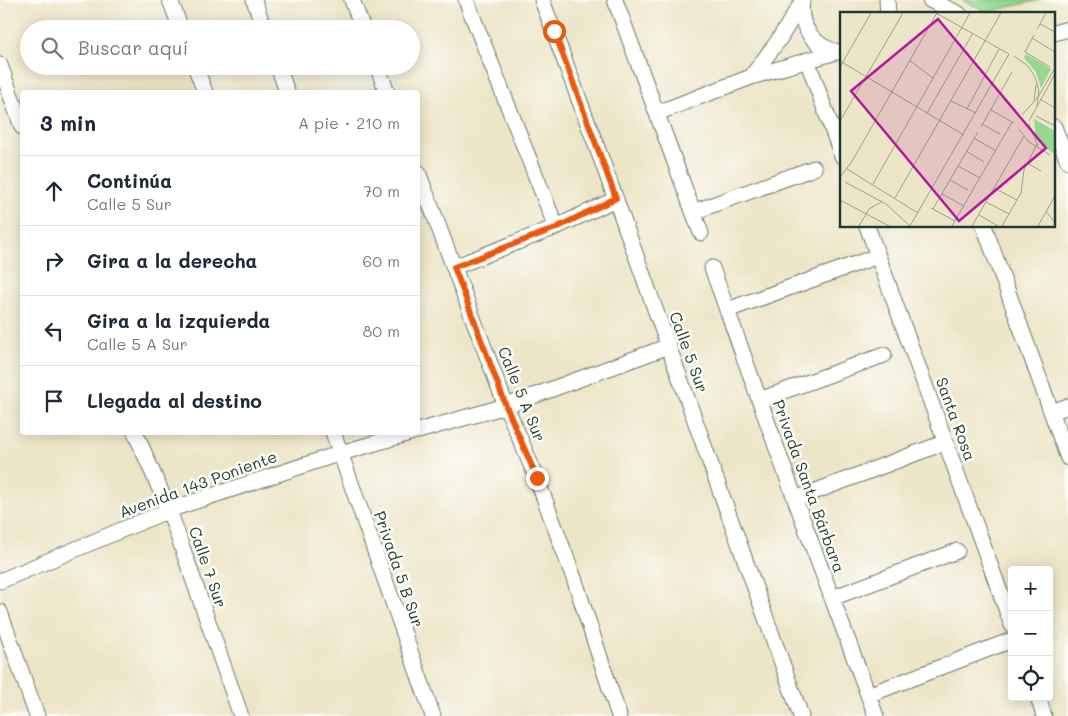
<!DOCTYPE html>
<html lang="es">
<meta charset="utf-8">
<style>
:root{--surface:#fff;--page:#f6f6f7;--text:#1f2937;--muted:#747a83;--line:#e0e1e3}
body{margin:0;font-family:Mali,sans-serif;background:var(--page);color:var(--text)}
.controls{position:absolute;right:15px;bottom:15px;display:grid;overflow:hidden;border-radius:5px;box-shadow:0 2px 12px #0003}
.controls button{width:45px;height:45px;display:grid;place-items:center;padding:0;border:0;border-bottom:1px solid var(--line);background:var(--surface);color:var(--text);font:25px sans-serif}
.stop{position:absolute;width:15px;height:15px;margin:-11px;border:4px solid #ea580c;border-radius:50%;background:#fff}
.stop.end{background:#ea580c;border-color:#fff;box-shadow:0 1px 5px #0008}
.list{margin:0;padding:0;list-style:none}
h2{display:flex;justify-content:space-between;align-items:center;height:65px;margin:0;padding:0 20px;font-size:21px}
h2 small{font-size:16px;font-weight:400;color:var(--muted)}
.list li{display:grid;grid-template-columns:32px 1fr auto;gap:15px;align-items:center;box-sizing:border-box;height:70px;padding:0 20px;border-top:1px solid var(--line)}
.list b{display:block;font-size:19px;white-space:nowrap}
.list p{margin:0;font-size:16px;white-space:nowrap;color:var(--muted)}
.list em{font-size:16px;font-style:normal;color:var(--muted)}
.icon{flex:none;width:28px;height:28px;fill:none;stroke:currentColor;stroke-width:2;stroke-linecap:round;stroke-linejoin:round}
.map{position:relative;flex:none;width:1068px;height:716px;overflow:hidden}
.search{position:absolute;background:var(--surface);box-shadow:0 2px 12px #0003;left:20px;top:20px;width:400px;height:55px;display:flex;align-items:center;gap:12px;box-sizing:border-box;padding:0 18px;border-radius:28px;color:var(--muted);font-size:19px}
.panel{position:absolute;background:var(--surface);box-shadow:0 2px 12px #0003;left:20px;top:90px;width:400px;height:345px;border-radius:5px}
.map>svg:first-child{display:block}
.green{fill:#95d991;stroke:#5a8b62}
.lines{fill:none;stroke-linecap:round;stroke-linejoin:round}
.minor-casing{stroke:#677867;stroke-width:17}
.minor{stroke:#fff;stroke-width:15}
.route{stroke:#ea580c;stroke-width:6}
.labels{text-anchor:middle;stroke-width:5;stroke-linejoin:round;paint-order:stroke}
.street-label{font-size:16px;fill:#1f3d34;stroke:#fdfcf7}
.inset-road{fill:none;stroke:#9ba28c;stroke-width:1}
.view{fill:#b5179e;fill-opacity:0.15;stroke:#b5179e;stroke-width:2.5}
.inset-edge{fill:none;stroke:#1f3d34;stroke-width:2.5}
</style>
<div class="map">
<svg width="1068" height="716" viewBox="0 0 1068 716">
<rect width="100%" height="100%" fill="#fdfcf7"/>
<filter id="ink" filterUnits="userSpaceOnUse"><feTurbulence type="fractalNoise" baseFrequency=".02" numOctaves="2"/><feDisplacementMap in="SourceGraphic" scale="10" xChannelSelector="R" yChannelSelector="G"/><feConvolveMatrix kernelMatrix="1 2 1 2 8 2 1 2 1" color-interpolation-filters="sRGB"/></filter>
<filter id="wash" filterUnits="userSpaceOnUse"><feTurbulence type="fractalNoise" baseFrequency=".0096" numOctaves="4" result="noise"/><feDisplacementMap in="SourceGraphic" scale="20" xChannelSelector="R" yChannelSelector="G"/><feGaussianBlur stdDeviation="1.12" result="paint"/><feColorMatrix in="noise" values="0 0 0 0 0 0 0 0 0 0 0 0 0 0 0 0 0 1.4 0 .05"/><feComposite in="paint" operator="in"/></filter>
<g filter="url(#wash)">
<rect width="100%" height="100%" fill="#ede5c7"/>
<path class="green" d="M962 0H1040L986 12Z"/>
</g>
<g filter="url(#ink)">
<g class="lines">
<defs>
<path id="minor" d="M170 0 181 29
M254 0 264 29
M352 0 363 29
M466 0 556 227
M542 0 602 161 801 716
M615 0 701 233
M887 0 888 14
M930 0 959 14
M802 1C798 26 814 47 838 52
M1054 33 1068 29
M807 60 842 156
M0 65 22 127
M195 66 205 92
M278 66 287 92
M377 66 387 92
M751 77 778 41 801 4
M657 113 751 77 836 52
M1054 127 1068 161
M418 172 506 406 537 479 575 581 619 716
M693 212 814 168
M867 226 1012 625
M984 226 1068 458
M454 267 556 227 616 199
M712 268 795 499 876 716
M727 310 878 256
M759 400 884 355
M1052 412 1068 406
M418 431 506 406 669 346
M135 432 169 510 241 716
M333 432 433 716
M795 499 946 442
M0 581 169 510 341 453 413 432
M832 598 957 551
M0 612 37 716
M868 695 1012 640
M1038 697 1044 716"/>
</defs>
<use href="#minor" class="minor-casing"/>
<use href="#minor" class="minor"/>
</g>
</g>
<g class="lines" filter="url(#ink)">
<path class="route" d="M537 478 506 406 454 267 556 228 616 198 554 31"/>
</g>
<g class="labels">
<g class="street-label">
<text transform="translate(689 352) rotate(70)" y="6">Calle 5 Sur</text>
<text transform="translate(522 394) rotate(68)" y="6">Calle 5 A Sur</text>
<text transform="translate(956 419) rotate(70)" y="6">Santa Rosa</text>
<text transform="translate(198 484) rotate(-20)" y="6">Avenida 143 Poniente</text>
<text transform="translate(809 486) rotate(70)" y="6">Privada Santa Bárbara</text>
<text transform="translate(208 567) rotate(71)" y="6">Calle 7 Sur</text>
<text transform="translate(399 569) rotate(71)" y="6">Privada 5 B Sur</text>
</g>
</g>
<g transform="translate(840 12)">
<rect width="215" height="215" fill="#ede5c7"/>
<path d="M186 42 211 57 201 76 196 60 184 46ZM194 107 215 119 214 142 196 127Z" fill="#95d991"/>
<path class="inset-road" d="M200 12 215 20M197 17 206 1M194 23 185 40 210 55M192 26 215 40M174 44 188 54 195 65 199 79 197 93M69 48 93 66M0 49 124 123M0 55 31 1M200 87 215 96M111 89 136 101M194 89 196 73M127 97 159 37M151 98 174 111M87 101 133 21M182 103 198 85 215 56M196 104 215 114M0 109 63 1M189 109 215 62M142 112 160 122M189 112 198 134M141 115 172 60M179 117 189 130 210 143M134 126 156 139M126 139 144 150M187 151 201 159M118 154 140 166M7 157 78 201M0 165 11 151 97 1M110 168 128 178M5 170 46 192 70 214M33 172 130 1M154 176 177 188M102 182 124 194M55 186 161 1M0 188 49 214M146 190 169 202M91 196 115 209M93 197 138 120M206 199 215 211M139 203 158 214M19 214 29 197 41 190M70 214 169 42 96 1M112 214 172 110M132 214 184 124M162 214 181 181 184 158 197 132M198 214 215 184"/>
<path class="view" d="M98 7 206 136 119 209 11 79Z"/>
<rect width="215" height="215" class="inset-edge"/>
</g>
</svg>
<div class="controls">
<button>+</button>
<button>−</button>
<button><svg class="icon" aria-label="locate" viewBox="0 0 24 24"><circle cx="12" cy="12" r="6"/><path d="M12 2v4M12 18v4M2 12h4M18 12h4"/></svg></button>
</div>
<div class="stop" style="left:554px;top:31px"></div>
<div class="stop end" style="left:537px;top:478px"></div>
<div class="search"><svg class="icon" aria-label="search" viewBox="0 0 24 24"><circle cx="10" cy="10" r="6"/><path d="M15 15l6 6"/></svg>Buscar aquí</div>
<section class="panel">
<h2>3 min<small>A pie · 210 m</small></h2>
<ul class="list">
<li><svg class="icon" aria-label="ahead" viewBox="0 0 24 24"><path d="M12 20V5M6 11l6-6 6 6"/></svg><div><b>Continúa</b><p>Calle 5 Sur</p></div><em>70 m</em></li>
<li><svg class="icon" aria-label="right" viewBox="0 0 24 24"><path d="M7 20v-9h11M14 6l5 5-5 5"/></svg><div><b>Gira a la derecha</b></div><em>60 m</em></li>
<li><svg class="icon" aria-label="left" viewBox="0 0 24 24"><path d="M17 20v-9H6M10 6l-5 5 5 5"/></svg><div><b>Gira a la izquierda</b><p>Calle 5 A Sur</p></div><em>80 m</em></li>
<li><svg class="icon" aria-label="arrive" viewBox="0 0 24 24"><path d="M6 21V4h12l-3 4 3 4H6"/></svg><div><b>Llegada al destino</b></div></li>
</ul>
</section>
</div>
